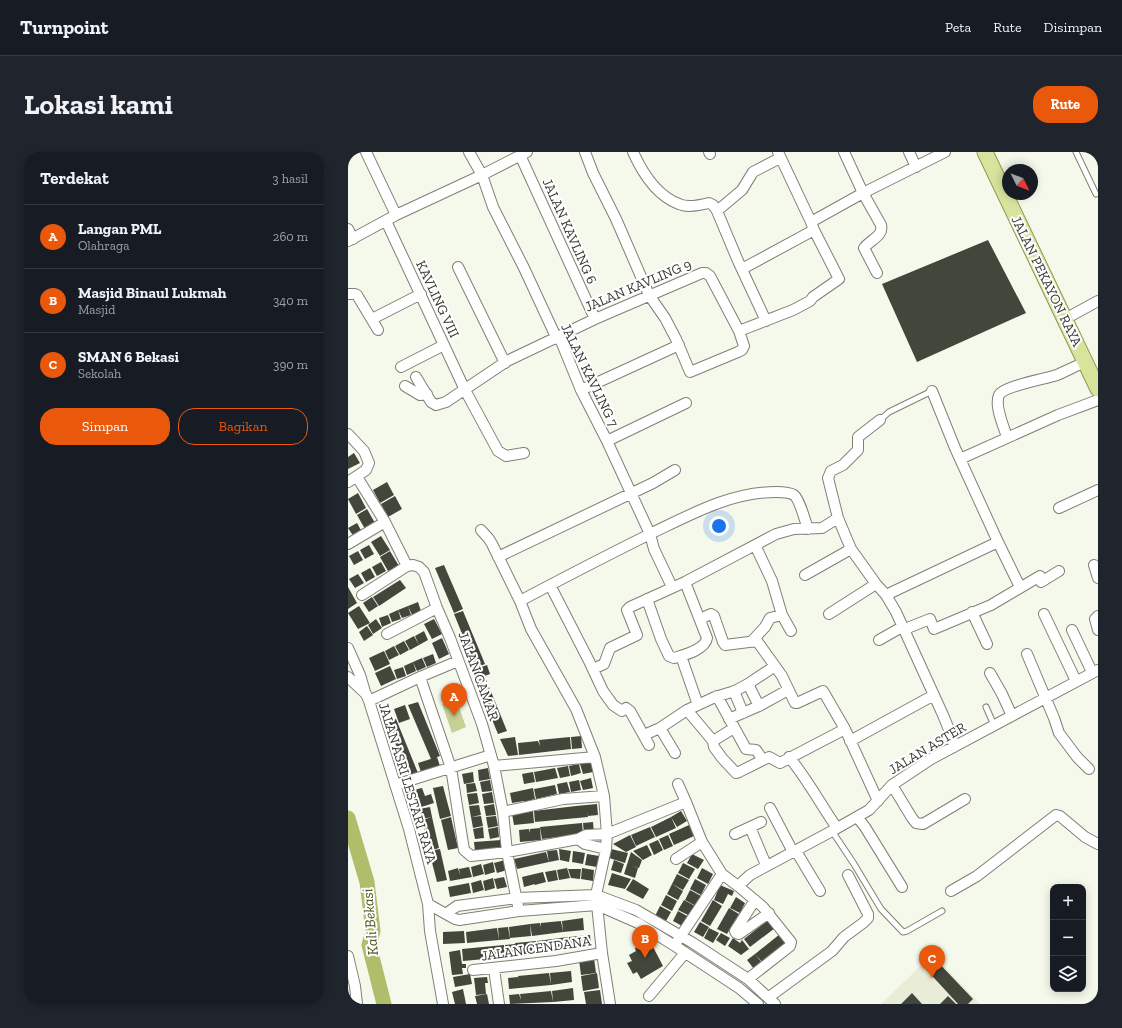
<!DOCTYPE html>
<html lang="id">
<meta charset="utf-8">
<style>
:root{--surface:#171b24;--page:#20242c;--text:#f1f3f6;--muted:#9ea1a6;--line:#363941;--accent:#ea580c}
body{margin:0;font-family:"Zilla Slab",serif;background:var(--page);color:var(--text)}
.controls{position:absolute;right:12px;bottom:12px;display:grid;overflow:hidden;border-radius:8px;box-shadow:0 2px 10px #0003}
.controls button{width:36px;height:36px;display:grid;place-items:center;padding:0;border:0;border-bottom:1px solid var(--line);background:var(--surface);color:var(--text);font:20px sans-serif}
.compass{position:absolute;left:654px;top:12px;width:36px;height:36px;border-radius:50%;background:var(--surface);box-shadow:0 2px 10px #0003;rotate:133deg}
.you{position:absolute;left:371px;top:374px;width:14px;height:14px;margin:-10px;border:3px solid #fff;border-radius:50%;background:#1a73e8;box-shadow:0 0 0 6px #1a73e833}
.badge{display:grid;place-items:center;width:26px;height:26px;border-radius:50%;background:var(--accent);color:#fff;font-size:13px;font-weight:700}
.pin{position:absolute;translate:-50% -33px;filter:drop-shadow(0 1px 2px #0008)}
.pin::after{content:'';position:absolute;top:21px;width:14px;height:12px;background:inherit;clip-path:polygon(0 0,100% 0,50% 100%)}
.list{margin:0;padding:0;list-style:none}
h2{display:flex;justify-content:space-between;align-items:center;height:52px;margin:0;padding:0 16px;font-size:17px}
h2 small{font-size:13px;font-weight:400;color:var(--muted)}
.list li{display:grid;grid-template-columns:26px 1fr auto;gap:12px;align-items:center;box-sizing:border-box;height:64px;padding:0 16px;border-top:1px solid var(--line)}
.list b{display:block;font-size:15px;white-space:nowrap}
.list p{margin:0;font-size:13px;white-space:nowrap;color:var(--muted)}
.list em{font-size:13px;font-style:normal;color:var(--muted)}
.actions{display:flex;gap:8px;padding:12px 16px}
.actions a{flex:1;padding:9px 0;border:1px solid var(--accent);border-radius:16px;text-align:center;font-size:14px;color:var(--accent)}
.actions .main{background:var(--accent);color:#fff}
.icon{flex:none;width:22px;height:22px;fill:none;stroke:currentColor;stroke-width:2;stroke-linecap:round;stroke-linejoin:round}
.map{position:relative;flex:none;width:750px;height:852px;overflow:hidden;border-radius:16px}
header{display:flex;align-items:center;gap:24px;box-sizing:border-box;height:56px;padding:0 20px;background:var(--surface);border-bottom:1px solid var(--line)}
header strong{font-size:19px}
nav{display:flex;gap:22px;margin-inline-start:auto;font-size:14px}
.intro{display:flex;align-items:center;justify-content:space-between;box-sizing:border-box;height:96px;padding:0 24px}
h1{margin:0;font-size:28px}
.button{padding:10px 18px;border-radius:16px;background:var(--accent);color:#fff;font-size:14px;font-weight:700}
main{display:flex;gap:24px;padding:0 24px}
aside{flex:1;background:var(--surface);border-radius:16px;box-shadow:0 2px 10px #0003}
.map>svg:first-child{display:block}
.built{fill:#e9edd8}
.green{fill:#c4d095}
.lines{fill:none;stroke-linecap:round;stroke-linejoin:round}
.river{stroke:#b0be6c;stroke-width:15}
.building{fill:#43463b}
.service-casing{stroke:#7e8175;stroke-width:7}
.minor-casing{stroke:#7e8175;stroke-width:12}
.primary-casing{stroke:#8e9a4d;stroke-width:17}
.service{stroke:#fff;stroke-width:5}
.minor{stroke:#fff;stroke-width:10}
.primary{stroke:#d8e39d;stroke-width:15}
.labels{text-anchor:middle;stroke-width:4;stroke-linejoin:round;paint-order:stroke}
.street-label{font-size:14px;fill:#363732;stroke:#fff}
.water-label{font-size:15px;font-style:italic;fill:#4c5419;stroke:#fff}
</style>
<header>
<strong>Turnpoint</strong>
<nav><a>Peta</a><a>Rute</a><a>Disimpan</a></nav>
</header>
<div class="intro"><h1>Lokasi kami</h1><a class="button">Rute</a></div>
<main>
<aside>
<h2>Terdekat<small>3 hasil</small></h2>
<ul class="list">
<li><span class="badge">A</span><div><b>Langan PML</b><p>Olahraga</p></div><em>260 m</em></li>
<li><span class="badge">B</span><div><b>Masjid Binaul Lukmah</b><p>Masjid</p></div><em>340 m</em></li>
<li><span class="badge">C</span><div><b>SMAN 6 Bekasi</b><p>Sekolah</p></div><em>390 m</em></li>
</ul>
<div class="actions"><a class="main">Simpan</a><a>Bagikan</a></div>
</aside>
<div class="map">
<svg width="750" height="852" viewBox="0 0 750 852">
<rect width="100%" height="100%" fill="#f5f9eb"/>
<path class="built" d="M585 802 631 851 630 852H533Z"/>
<path class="green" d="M108 547 118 575 104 581 94 552Z"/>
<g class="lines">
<path class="river" d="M0 666 19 730 25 779 21 793 36 852"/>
</g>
<path class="building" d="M640 88 678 161 569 210 534 132Z
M6 301 12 311 0 317V305Z
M39 330 46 343 32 351 25 338Z
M10 341 18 356 8 362 0 347Z
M47 344 54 357 40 365 33 352Z
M19 357 27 371 17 377 9 363Z
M9 371 14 380 6 385 0 376Z
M33 384 42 398 32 404 23 390Z
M21 393 26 402 17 407 12 398Z
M10 399 15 408 6 413 1 404Z
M42 399 51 414 40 419 32 405Z
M33 410 38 419 29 424 24 415Z
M96 413 115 457 106 461 87 416Z
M22 416 27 425 18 430 13 421Z
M10 422 16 431 7 436 1 427Z
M52 428 58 436 40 448 36 442 40 448 31 454 25 445Z
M0 435 9 451 0 457Z
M24 445 30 454 21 460 15 451Z
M70 450 73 459 64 463 60 454Z
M11 454 22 471 10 477 0 461Z
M60 454 63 463 54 466 50 458Z
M50 458 53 467 44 470 41 462Z
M115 459 137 512 128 516 106 462Z
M40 463 43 471 34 475 31 466Z
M28 467 34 476 25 482 20 473Z
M86 467 94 482 84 487 76 472Z
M19 474 25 483 16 489 11 480Z
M76 479 80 488 71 493 67 484Z
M66 484 71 493 62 498 57 489Z
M94 486 101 502 91 507 84 491Z
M56 489 61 498 52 503 47 494Z
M46 494 51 503 41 508 37 499Z
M36 499 42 512 27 519 21 506Z
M85 502 88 511 79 515 75 506Z
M74 506 78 515 69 519 65 510Z
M65 510 68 519 59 523 56 514Z
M139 513 142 522 128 527 125 518Z
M42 514 48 527 33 534 27 521Z
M55 515 58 524 49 527 46 518Z
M137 525 159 579 150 582 128 529Z
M70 550 92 604 83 607 60 553Z
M57 553 62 567 51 571 46 557Z
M48 567 70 621 61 625 39 571Z
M233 584 234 596 224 597 223 585Z
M167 585 170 603 160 604 152 587Z
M222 585 223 597 171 603 170 591 190 589 192 594 191 588Z
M89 605 93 617 74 623 70 611Z
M243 610 245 620 235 622 232 612Z
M231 612 233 621 223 624 221 614Z
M220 614 222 624 212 626 209 616Z
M140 616 142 627 131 629 130 618Z
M207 616 210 626 188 630 186 620Z
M125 620 126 630 116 632 114 622Z
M185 620 187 630 176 632 174 622Z
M243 626 245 636 235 638 232 629Z
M142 628 144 639 134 640 132 630Z
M231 628 233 638 223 640 221 630Z
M219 630 222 640 211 642 209 632Z
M127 631 129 639 119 641 118 632Z
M207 633 209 642 188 647 186 637Z
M95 634 103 664 92 667 85 636Z
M74 636 77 644 83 642 86 651 70 656 65 638Z
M185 636 187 647 176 650V649L164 651 162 641Z
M144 640 146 651 136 652 134 642Z
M129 641 131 651 121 653 119 642Z
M146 652 148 663 138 664 136 654Z
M249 652 250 663 240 664 239 659 240 665 187 670 186 659 228 654 229 664 228 654Z
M131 653 133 663 123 665 121 654Z
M82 655 84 665 74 667 71 657Z
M185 659 186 671 166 673 164 662Z
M333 659 339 669 329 675 323 665Z
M133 664 135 674 125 676 123 665Z
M148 664 150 674 140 676 138 665Z
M84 665 91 696 81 699 74 668Z
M103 665 110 696 100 698 93 668Z
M323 665 328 676 308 685 303 675Z
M245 670 246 681 236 682 235 671Z
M234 671 235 682 194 687 192 675Z
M341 673 346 684 335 689 330 678Z
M135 675 136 686 127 687 125 677Z
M150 675 151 685 142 687 140 677Z
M302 675 307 685 288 694 283 683Z
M192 676 193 688 172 690 171 678 181 677 182 681V677Z
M330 678 335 689 326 693 321 682Z
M282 683 288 695 278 700 265 692Z
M320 683 325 694 316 698 311 687Z
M153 688V698L127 700 126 690Z
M310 688 315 698 306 703 301 692Z
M299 693 304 703 295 708 285 699Z
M92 697 99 728 89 730 81 699Z
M211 697 223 699 221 710 212 708Z
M263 697 280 701 277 711 261 706Z
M209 698 211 708 201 710 199 699Z
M225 699 237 701 235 712 224 710Z
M198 700 201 710 169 717 166 707Z
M283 700 294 708 291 716 283 714 290 716 287 726 276 722Z
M239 702 251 704 249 715 237 713Z
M344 702 356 708 350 717 339 711Z
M157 708 159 718 149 721 146 711Z
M266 708 276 712 273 721 263 718Z
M145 710 147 720 137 723 135 713Z
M335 711 347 717 341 727 330 721Z
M133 712 136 722 125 725 123 715Z
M121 715 124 725 102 729 100 719 110 716 112 723 111 717Z
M219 716 222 726 211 728 209 718Z
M234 716 246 718 245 729 233 727Z
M354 716 365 722 360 732 349 726Z
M220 717H233L232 727 223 726Z
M208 718 210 728 200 730 197 720Z
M195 720 198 730 187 733 186 727 187 732 176 735 174 725Z
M264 721 283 727 277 737 260 733Z
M329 722 341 728 335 738 324 732Z
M156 725 159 735 149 737 146 727Z
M145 726 147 736 137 739 135 729Z
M285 727 301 737 295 747 278 738Z
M347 727 358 733 353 743 342 737Z
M133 728 136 738 125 741 123 731Z
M121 731 123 741 102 745 100 735Z
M324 732 335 739 330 748 319 742Z
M372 733 386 739 384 744 380 742 375 752 366 748Z
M342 738 353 744 348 754 337 748Z
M318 743 329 749 324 759 313 753Z
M388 745 397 751 392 761 382 756Z
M336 748 347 754 342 764 330 758Z
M365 748 374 754 362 774 353 769Z
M312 754 323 760 318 769 307 764Z
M381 756 391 762 379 782 369 777Z
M330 759 341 765 336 775 325 769Z
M235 766 236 778 215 780 214 769Z
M420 768 427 776 402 795 396 787Z
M213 769 215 780 184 784 182 772 192 771 193 775V771Z
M352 770 361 775 355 785 346 780Z
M182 772 183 784 162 786 161 775Z
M160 775 162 787 151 788 150 776Z
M149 776 151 788 119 791 118 780Z
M361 776 371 781 365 791 356 786Z
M116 779 117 791 95 792V780Z
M373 781 382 786 377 794 368 788Z
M432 782 439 791 414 810 407 802Z
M242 783 243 795 222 797 221 785 231 784 232 790 231 784Z
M220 785 221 797 158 804 157 793 167 792 168 797 167 791 178 790 179 796 178 790 188 789 189 794V789Z
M385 786 392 791 394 788 401 797 393 803 380 794Z
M303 791 315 814 293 827 289 820 285 822 279 811 284 809 281 803 288 799 287 796 293 793 294 796Z
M156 793 157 805 126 808 125 802 126 808 115 809 114 797Z
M112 798 114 812H118V816H114L115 822 104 823 101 800Z
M407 802 414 811 406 817 399 808Z
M246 806 248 821 233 823 231 808Z
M586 806 625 847 620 852H610L576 815Z
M223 819 224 830 203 833 202 821Z
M201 821 203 833 161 837 160 826 170 825 171 830 170 824Z
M249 821 251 836 235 839 233 824Z
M122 822 124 832 107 835 105 825Z
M139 825 140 831H137L138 842 128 843 126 826Z
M225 836 226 848 205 850 204 839Z
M115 837 118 852H107L104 840Z
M252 838 254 852H238L236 840Z
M203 839 205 850 162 852 161 843 171 842 173 848 172 842Z
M564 841 574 852H553Z
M139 842 141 852H129L127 844Z
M600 844 608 852H592Z"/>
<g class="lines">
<defs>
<path id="service" d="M728 0 748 42
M532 268 541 260 584 239
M638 555 646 573
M484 679 506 712 533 757 555 780 559 779 594 759"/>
<path id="minor" d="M18 0 48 63
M121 0 134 23 145 55 176 116 208 185 213 189 233 238 259 289 302 382 306 397 324 435
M285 0C294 20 309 44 331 52 339 56 353 53 361 51L365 53 369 59 394 38 405 20 432 6
M361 0 362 2
M496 0 515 41 533 73C536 84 522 88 516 96L529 121
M561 0 568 15
M172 3 247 167
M369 59 390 109 418 169
M38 69 117 238 150 299 158 304 176 301
M463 70 515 41 597 0
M0 77 5 87
M0 89 48 63 134 23 179 0
M110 115 157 211
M394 117 466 78
M0 142H7L9 143 30 178
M24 167 73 142
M717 167 750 149
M391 179 445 158 462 149 465 145 491 127 466 78 463 70 430 0
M53 215 96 193
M68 225 83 250 88 253 98 250 159 209 247 167 354 121H358L362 124 391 179 396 194 394 198 390 200 342 220 328 187 317 166 301 143 268 67 245 21 237 0
M57 234 72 243 79 242
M233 238 331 193
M0 282 16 299 21 311 18 318 0 330
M659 285C656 275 646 254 651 243 656 234 697 227 709 223 718 219 728 214 737 210
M259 289 338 251
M612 307 710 263 750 248
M9 325 37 370 59 414 65 413 71 415 76 420 89 456 102 486 134 572 146 614 155 660 159 700 171 759
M711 356 750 338
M490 366 480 326 483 319 495 313 510 298V285L532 268
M133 378 141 387 144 392 172 449 183 477 228 557 247 605 256 644 259 682 258 697 248 743 254 801 262 852
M650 390 672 435
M0 392 37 370
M407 393 424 429 434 463 443 479
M150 405 305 331 327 318
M746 413 750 426
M457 423 503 397
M202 433 241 509 255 539 265 553 274 559 278 556 282 559 301 593
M14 443 59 414
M538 443 650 390 607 296 584 239
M299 447 313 487 321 504 326 506C336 503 357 498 359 486L337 430
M172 449C215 426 258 404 302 382 342 363 382 340 428 340 433 340 441 340 446 343 452 348 457 369 460 377
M624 460 639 492
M481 462 528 432
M696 462 728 529
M750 464 747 467 750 478
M352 467 363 462 366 464 375 490 377 493 409 489 434 524 447 551H449L475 539 497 577 530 649
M557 477 582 467 586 477 643 453 692 424 693 430 711 419
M724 478 744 520
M39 482 89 456
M531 488 554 475
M404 489 417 475 422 466 434 463
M0 496 12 523 17 540
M679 502 706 566 711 581 729 605 741 617
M333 504 350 553
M427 514 400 532 411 554 440 538
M245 517 256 512 262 496 289 483 279 458 282 455 337 430 428 382 446 377 474 376 490 366 503 397 528 432 538 443 548 460 595 563 604 585 606 595
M642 521 654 542 664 564
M0 525 18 542 21 549 61 677 80 752 82 779 95 852
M72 525 103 616 116 698 123 704 159 700 230 687 237 692 258 697
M386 539 395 561
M369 544 398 597 408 598 415 608
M21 549 72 525 110 509
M339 558 365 589 366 595 374 606 388 621 391 620 421 605 432 611 497 577
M381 567 411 554
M312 576 327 601
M296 583 312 576 339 558 367 545 387 539 400 532
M365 589 386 576
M502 589 586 543
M441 605C460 628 473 653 489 676
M146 614 247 605
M330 632 338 650
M47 633 143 603
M544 633 564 666 568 671 575 672 617 647
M422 656 445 700
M155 660 215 647 256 644
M509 665 517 675 554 735
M402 675 418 713
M387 682 413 670
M230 687 238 683 259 682 338 650 354 690 374 722 390 734 415 755 443 790 442 794 400 827
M448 699 472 739
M328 707 354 690
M390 734 402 723 484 679 521 658 544 633 583 607 750 518
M603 739 629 724 708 663 712 664 737 685 750 692
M407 748 387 779 388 781 391 782 421 761
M80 752 107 767 111 768 171 759 249 753 290 771 327 794 391 836 410 852
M99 761 109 754 169 746 248 743 288 758 345 791 400 827 427 852
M330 788 374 722
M0 804 7 834 9 852
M146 817 151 852
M125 818 208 809 254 801
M301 844 337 801
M421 845 484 799 496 785 515 771 520 766V762L500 723"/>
<path id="primary" d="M637 0 750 237"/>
</defs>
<use href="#service" class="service-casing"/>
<use href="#minor" class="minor-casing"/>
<use href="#primary" class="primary-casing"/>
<use href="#service" class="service"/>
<use href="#minor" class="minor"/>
<use href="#primary" class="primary"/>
</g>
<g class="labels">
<g class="street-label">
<text transform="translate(222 79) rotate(66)" y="5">JALAN KAVLING 6</text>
<text transform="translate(699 129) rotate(64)" y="5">JALAN PEKAYON RAYA</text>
<text transform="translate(290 133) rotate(-23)" y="5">JALAN KAVLING 9</text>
<text transform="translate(90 147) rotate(65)" y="5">KAVLING VIII</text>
<text transform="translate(242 223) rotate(64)" y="5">JALAN KAVLING 7</text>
<text transform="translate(131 524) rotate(70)" y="5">JALAN CAMAR</text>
<text transform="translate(579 596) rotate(-31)" y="5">JALAN ASTER</text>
<text transform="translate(60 631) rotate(73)" y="5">JALAN ASRI LESTARI RAYA</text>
<text transform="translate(188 796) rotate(-8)" y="5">JALAN CENDANA</text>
</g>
<g class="water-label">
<text transform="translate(22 770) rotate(-95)" y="5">Kali Bekasi</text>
</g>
</g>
</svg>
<div class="controls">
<button>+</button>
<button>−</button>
<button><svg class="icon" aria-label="layers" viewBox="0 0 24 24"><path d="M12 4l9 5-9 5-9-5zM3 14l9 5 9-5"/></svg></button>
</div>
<svg class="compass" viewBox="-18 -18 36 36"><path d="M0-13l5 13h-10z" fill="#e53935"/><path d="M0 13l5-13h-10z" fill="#9ea1a6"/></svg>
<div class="you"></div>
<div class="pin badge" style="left:106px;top:564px">A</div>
<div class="pin badge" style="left:297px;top:806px">B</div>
<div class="pin badge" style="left:584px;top:826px">C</div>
</div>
</main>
